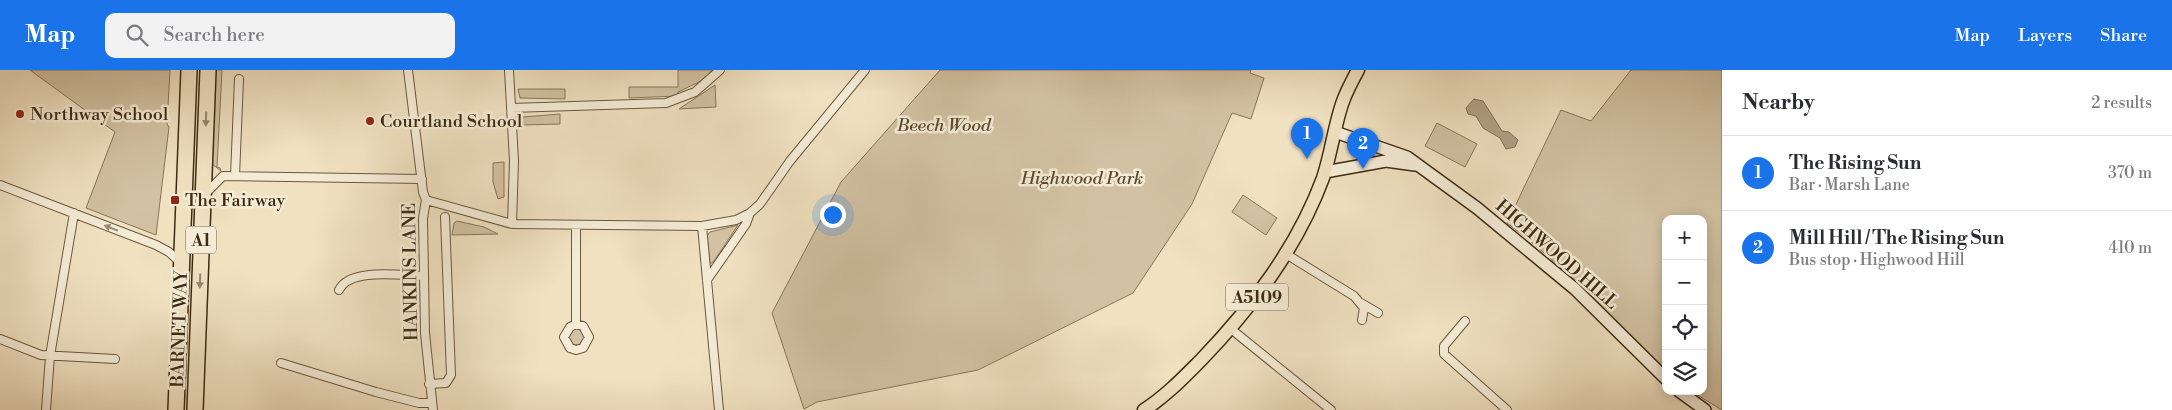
<!DOCTYPE html>
<meta charset="utf-8">
<style>
:root{--surface:#fff;--page:#f2f2f3;--text:#2b2b33;--muted:#7c7c81;--line:#e1e1e2;--accent:#1a73e8}
body{margin:0;font-family:"Libre Bodoni",serif;background:var(--page);color:var(--text)}
.controls{position:absolute;right:15px;bottom:15px;display:grid;overflow:hidden;border-radius:10px;box-shadow:0 2px 12px #0003}
.controls button{width:45px;height:45px;display:grid;place-items:center;padding:0;border:0;border-bottom:1px solid var(--line);background:var(--surface);color:var(--text);font:25px sans-serif}
.you{position:absolute;left:832px;top:144px;width:18px;height:18px;margin:-12px;border:4px solid #fff;border-radius:50%;background:#1a73e8;box-shadow:0 0 0 8px #1a73e833}
.badge{display:grid;place-items:center;width:32px;height:32px;border-radius:50%;background:var(--accent);color:#fff;font-size:16px;font-weight:700}
.pin{position:absolute;translate:-50% -41px;filter:drop-shadow(0 1px 2px #0008)}
.pin::after{content:'';position:absolute;top:26px;width:18px;height:15px;background:inherit;clip-path:polygon(0 0,100% 0,50% 100%)}
.list{margin:0;padding:0;list-style:none}
h2{display:flex;justify-content:space-between;align-items:center;height:65px;margin:0;padding:0 20px;font-size:21px}
h2 small{font-size:16px;font-weight:400;color:var(--muted)}
.list li{display:grid;grid-template-columns:32px 1fr auto;gap:15px;align-items:center;box-sizing:border-box;height:75px;padding:0 20px;border-top:1px solid var(--line)}
.list b{display:block;font-size:19px;white-space:nowrap}
.list p{margin:0;font-size:16px;white-space:nowrap;color:var(--muted)}
.list em{font-size:16px;font-style:normal;color:var(--muted)}
.icon{flex:none;width:28px;height:28px;fill:none;stroke:currentColor;stroke-width:2;stroke-linecap:round;stroke-linejoin:round}
.map{position:relative;flex:none;width:1722px;height:340px;overflow:hidden}
header{display:flex;align-items:center;gap:30px;box-sizing:border-box;height:70px;padding:0 25px;background:var(--accent);color:#fff}
header strong{font-size:24px}
nav{display:flex;gap:28px;margin-inline-start:auto;font-size:18px}
.search{width:350px;height:45px;background:var(--page);display:flex;align-items:center;gap:12px;box-sizing:border-box;padding:0 18px;border-radius:10px;color:var(--muted);font-size:19px}
main{display:flex}
aside{flex:1;background:var(--surface)}
.map>svg:first-child{display:block}
.green{fill:#d2c2a3;stroke:#88765a}
.water{fill:#b3a386;stroke:#847358}
.lines{fill:none;stroke-linecap:round;stroke-linejoin:round}
.street-casing{stroke:#6a583e;stroke-width:10}
.secondary-casing{stroke:#3d2b12;stroke-width:14}
.primary-casing{stroke:#3d2b12;stroke-width:15}
.highway-casing{stroke:#3d2b12;stroke-width:18}
.street{stroke:#f5ecd7;stroke-width:8}
.secondary{stroke:#f5ecd7;stroke-width:11}
.primary{stroke:#f0e1c1;stroke-width:12}
.highway{stroke:#f0e1c1;stroke-width:15}
.oneway{fill:#96866a}
.oneway2{fill:#998c74}
.poi-dot{fill:#8f2418;stroke:#f5ecd7;stroke-width:2}
.labels{text-anchor:middle;stroke-width:5;stroke-linejoin:round;paint-order:stroke}
.shield{fill:#f5ecd7;stroke:#74654d;stroke-width:1}
.shield-label{font-size:16px;font-weight:bold;fill:#3d2b12}
.poi-label{font-size:18px;fill:#3d2b12;stroke:#f5ecd7;text-anchor:start}
.park-label{font-size:18px;font-style:italic;fill:#5b492f;stroke:#f5ecd7}
.street-label{font-size:18px;fill:#3d2b12;stroke:#f5ecd7}
</style>
<header>
<strong>Map</strong>
<div class="search"><svg class="icon" aria-label="search" viewBox="0 0 24 24"><circle cx="10" cy="10" r="6"/><path d="M15 15l6 6"/></svg>Search here</div>
<nav><a>Map</a><a>Layers</a><a>Share</a></nav>
</header>
<main>
<div class="map">
<svg width="1722" height="340" viewBox="0 0 1722 340">
<rect width="100%" height="100%" fill="#f0e1c1"/>
<filter id="stains"><feTurbulence type="fractalNoise" baseFrequency=".004" numOctaves="4"/><feColorMatrix values="0 0 0 0 .2 0 0 0 0 .09 0 0 0 0 .02 0 0 0 .5 -.17"/></filter>
<radialGradient id="worn" r=".72"><stop offset=".6" stop-color="#630" stop-opacity="0"/><stop offset="1" stop-color="#630" stop-opacity=".3"/></radialGradient>
<path class="green" d="M30 0H170L167 54 169 57 156 165 86 138 115 62Z
M215 0H222L217 97 220 98 221 101 212 94Z
M678 0H712L705 9 678 22V26L629 28V17H678Z
M940 0H1251L1250 3 1264 8 1251 49 1232 43 1192 134 1133 223 978 300 817 332 804 339 772 243 841 112Z
M1631 0H1722V340L1691 321H1703V149H1666V300C1612 251 1566 196 1507 153L1561 40 1591 51Z
M715 15 716 37 679 39Z
M518 19H565V29L520 28Z
M560 44V54L522 55 523 47Z
M1437 53 1477 74 1465 97 1425 76Z
M504 92V127L498 129 493 112V93Z
M1243 125 1277 148 1266 165 1232 142Z
M457 151 484 157 498 164 452 165 454 153Z
M738 155 714 191 710 194 707 166 710 162Z
M568 267a8 8 0 1 1 16 0a8 8 0 1 1-16 0Z"/>
<path class="water" d="M1474 29 1483 31 1502 61 1509 62 1518 70 1515 77 1506 79 1500 68 1483 58 1476 46 1468 44 1466 38Z"/>
<g class="lines">
<defs>
<path id="street" d="M408 0 423 122 426 130 423 148 425 263 433 340
M509 0 514 91 512 154
M511 38 666 33 695 22 720 0
M235 106 239 9
M0 115 156 175 169 182 181 193
M205 124 223 106 422 109
M426 130 512 154 702 156 736 150 750 143 760 134 790 91 865 0
M576 155V254L583 256 589 267 583 278 576 280 570 278 564 267 570 257 576 254
M702 156 719 340
M1286 184 1354 226 1364 238 1362 250
M707 210 746 154 750 143
M339 220C350 197 402 206 424 206
M1361 233 1378 243
M1465 251 1444 276V284L1507 340
M1231 259 1331 340
M0 269 41 285 115 289
M281 293 376 322 419 333H432
M429 314 446 313 451 305 445 147
M46 340 50 286 74 143"/>
<path id="secondary" d="M1335 62 1407 87 1477 138 1575 219 1666 309
M1325 102 1386 91 1415 95
M1679 321 1705 340"/>
<path id="primary" d="M1144 340C1166 326 1183 308 1201 290 1252 237 1297 178 1323 108 1331 84 1334 58 1342 34 1346 22 1352 11 1358 0"/>
<path id="highway" d="M176 340 189 0
M195 340 208 0"/>
</defs>
<use href="#street" class="street-casing"/>
<use href="#secondary" class="secondary-casing"/>
<use href="#primary" class="primary-casing"/>
<use href="#highway" class="highway-casing"/>
<use href="#street" class="street"/>
<use href="#secondary" class="secondary"/>
<use href="#primary" class="primary"/>
<use href="#highway" class="highway"/>
</g>
<defs><path id="oneway-solid" d="M-6-.8H1V-3.2L6.5 0L1 3.2V.8H-6Z" transform="scale(1.25)"/></defs>
<g class="oneway">
<use href="#oneway-solid" transform="translate(206 49) rotate(92)"/>
<use href="#oneway-solid" transform="translate(200 211) rotate(92)"/>
</g>
<use class="oneway2" href="#oneway-solid" transform="translate(111 158) rotate(-159)"/>
<g class="poi-dot">
<circle cx="20" cy="44" r="5"/>
<circle cx="370" cy="51" r="5"/>
<rect x="170" y="125" width="10" height="10" rx="2.5"/>
</g>
<g class="labels">
<g class="shield">
<rect x="186" y="156.5" width="30" height="27" rx="4"/>
<rect x="1226" y="213.5" width="62" height="27" rx="4"/>
</g>
<g class="shield-label">
<text x="201" y="176">A1</text>
<text x="1257" y="233">A5109</text>
</g>
<g class="poi-label">
<text x="30" y="50">Northway School</text>
<text x="380" y="57">Courtland School</text>
<text x="185" y="136">The Fairway</text>
</g>
<g class="park-label">
<text x="944" y="61">Beech Wood</text>
<text x="1082" y="114">Highwood Park</text>
</g>
<g class="street-label">
<text transform="translate(1557 184) rotate(41)" y="6">HIGHWOOD HILL</text>
<text transform="translate(410 202) rotate(-91)" y="6">HANKINS LANE</text>
<text transform="translate(179 259) rotate(-88)" y="6">BARNET WAY</text>
</g>
</g>
<rect width="100%" height="100%" filter="url(#stains)"/>
<rect width="100%" height="100%" fill="url(#worn)"/>
</svg>
<div class="controls">
<button>+</button>
<button>−</button>
<button><svg class="icon" aria-label="locate" viewBox="0 0 24 24"><circle cx="12" cy="12" r="6"/><path d="M12 2v4M12 18v4M2 12h4M18 12h4"/></svg></button>
<button><svg class="icon" aria-label="layers" viewBox="0 0 24 24"><path d="M12 4l9 5-9 5-9-5zM3 14l9 5 9-5"/></svg></button>
</div>
<div class="you"></div>
<div class="pin badge" style="left:1307px;top:89px">1</div>
<div class="pin badge" style="left:1363px;top:99px">2</div>
</div>
<aside>
<h2>Nearby<small>2 results</small></h2>
<ul class="list">
<li><span class="badge">1</span><div><b>The Rising Sun</b><p>Bar · Marsh Lane</p></div><em>370 m</em></li>
<li><span class="badge">2</span><div><b>Mill Hill / The Rising Sun</b><p>Bus stop · Highwood Hill</p></div><em>410 m</em></li>
</ul>
</aside>
</main>
